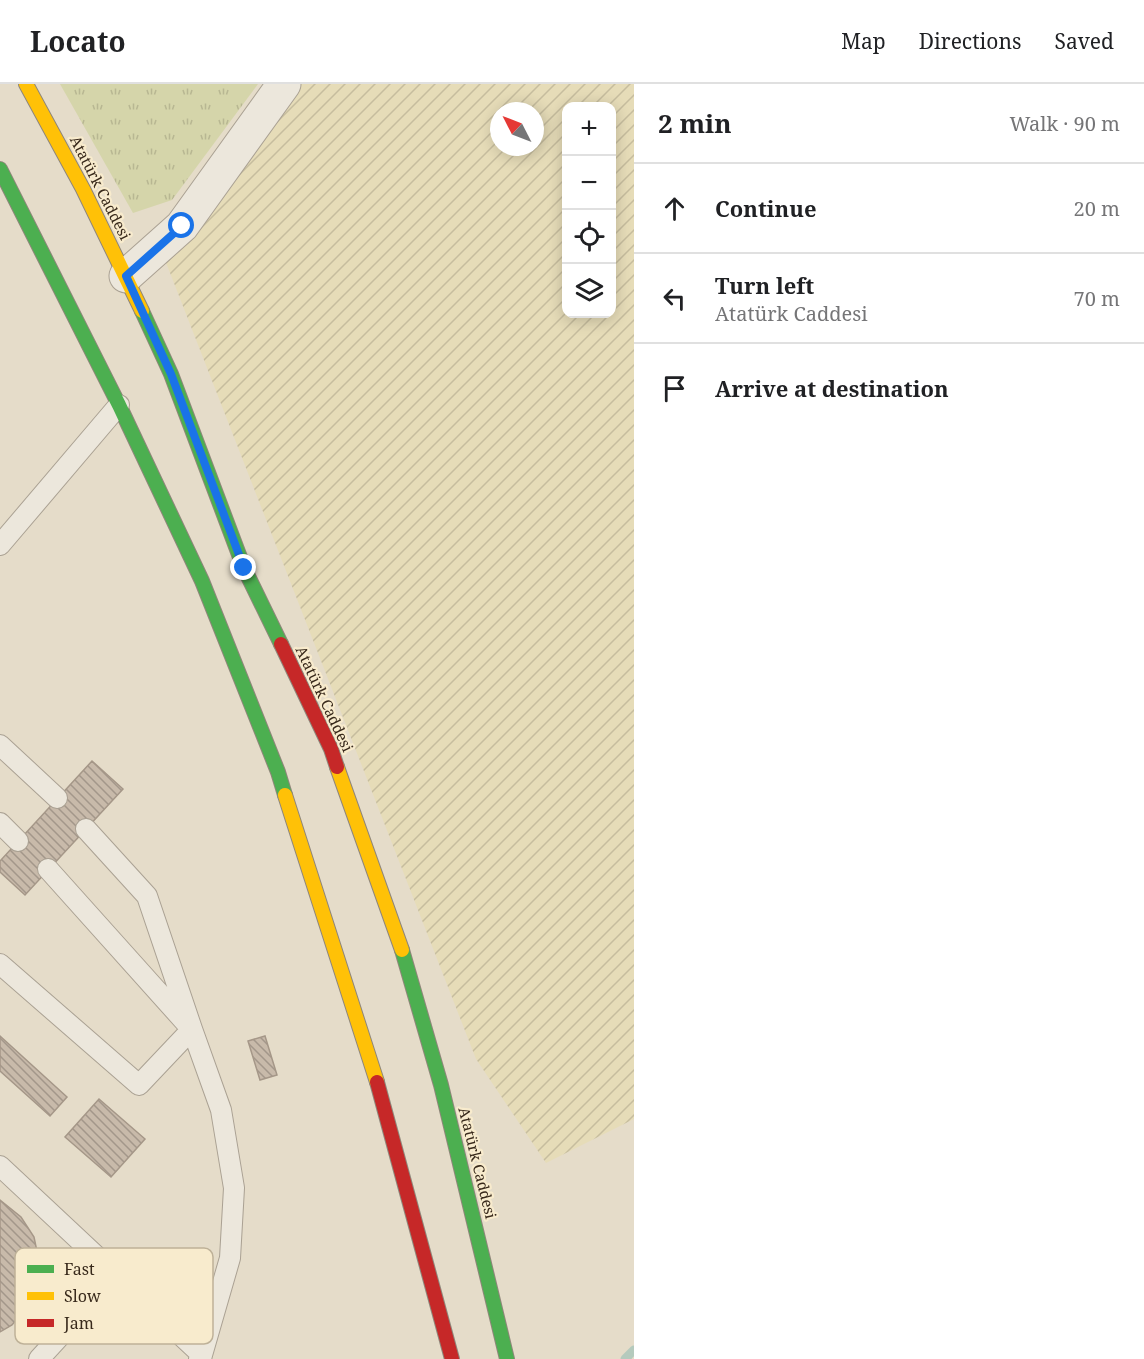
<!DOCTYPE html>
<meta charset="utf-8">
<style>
:root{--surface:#fff;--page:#f6f6f6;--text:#202124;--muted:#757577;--line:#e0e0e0}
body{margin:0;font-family:"Noto Serif",serif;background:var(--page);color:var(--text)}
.controls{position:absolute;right:18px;top:18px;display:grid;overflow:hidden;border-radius:12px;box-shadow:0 3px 15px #0003}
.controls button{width:54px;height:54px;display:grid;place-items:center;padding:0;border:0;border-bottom:2px solid var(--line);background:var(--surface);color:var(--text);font:30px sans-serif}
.compass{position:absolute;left:490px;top:18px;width:54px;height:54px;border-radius:50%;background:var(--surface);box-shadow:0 3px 15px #0003;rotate:312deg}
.stop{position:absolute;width:18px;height:18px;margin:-14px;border:4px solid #1a73e8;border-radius:50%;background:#fff}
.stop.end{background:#1a73e8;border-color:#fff;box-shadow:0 2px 6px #0008}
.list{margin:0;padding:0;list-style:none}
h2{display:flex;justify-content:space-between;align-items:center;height:78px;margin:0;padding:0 24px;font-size:26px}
h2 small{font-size:20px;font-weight:400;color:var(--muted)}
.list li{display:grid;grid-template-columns:39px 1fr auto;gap:18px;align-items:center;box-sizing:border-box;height:90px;padding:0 24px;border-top:2px solid var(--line)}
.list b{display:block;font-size:22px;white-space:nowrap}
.list p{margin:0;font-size:20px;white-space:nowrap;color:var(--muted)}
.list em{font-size:20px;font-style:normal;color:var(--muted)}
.icon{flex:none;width:33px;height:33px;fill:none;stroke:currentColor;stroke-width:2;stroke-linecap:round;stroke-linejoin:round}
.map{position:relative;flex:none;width:634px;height:1275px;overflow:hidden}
header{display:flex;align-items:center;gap:36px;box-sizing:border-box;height:84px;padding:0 30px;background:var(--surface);border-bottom:2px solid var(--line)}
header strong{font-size:28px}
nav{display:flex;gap:33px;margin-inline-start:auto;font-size:21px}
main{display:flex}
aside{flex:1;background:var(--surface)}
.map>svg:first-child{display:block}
.farmland{fill:url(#farmland-furrows);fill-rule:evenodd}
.grass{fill:url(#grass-tufts)}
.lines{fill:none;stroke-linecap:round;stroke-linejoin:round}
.stream{stroke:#b5cabd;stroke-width:9}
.building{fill:url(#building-back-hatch);stroke:#a59788;stroke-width:1.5}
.lane-casing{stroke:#aaa193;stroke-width:22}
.street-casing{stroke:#aaa193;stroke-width:35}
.fast-casing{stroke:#8f867a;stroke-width:16}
.slow-casing{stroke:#8f867a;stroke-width:16}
.jam-casing{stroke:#8f867a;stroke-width:16}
.lane{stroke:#ece7dc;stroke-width:20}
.street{stroke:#ece7dc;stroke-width:33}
.fast{stroke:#4caf50;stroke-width:14}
.slow{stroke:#ffc107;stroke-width:14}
.jam{stroke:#c62828;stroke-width:14}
.route{stroke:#1a73e8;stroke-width:8}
.labels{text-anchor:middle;stroke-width:4.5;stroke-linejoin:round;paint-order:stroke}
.street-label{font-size:15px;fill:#38291b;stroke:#f8ebcd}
.key{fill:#f8ebcd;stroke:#beb198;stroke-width:1.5}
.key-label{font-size:16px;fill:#38291b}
</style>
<header>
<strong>Locato</strong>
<nav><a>Map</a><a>Directions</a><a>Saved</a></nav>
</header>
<main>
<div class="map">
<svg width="634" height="1275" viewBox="0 0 634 1275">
<defs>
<pattern id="farmland-furrows" width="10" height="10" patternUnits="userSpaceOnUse" patternTransform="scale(1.5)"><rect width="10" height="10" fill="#e6dcb8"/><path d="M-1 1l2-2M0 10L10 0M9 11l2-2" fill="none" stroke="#c6bd9e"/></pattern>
<pattern id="grass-tufts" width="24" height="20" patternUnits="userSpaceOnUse" patternTransform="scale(1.5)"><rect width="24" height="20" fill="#d5d5aa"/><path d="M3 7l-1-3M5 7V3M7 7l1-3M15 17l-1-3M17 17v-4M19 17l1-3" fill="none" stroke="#b8b792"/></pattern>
<pattern id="building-back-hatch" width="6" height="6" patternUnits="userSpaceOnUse" patternTransform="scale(1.5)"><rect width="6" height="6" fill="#c8baaa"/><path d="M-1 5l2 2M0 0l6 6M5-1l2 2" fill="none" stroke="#a3978a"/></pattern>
</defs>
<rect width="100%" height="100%" fill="#e5dcc9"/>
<path class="farmland" d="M288 0H634V1035L546 1079 476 975 165 176ZM566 22H612V230H566ZM499 27H535V63H499Z"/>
<path class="grass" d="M60 0H258L172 116 133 129Z"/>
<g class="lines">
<path class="stream" d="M625 1275 634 1266"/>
</g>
<path class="building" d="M92 677 123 705 25 811 0 788V777Z
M0 952 67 1013 50 1032 0 987Z
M265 952 277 991 260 996 248 957Z
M99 1015 145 1055 111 1093 65 1053Z
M0 1116 21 1133 34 1153 39 1177 37 1201 27 1223 12 1241 0 1248Z"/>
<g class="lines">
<defs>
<path id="lane" d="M0 461 119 321
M0 661 57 714
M0 739 18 757
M86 745 147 812 192 945 221 1026 234 1104 230 1174 202 1271 199 1275
M48 785 186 939
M0 880 139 1001 192 945
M0 1082 202 1271 201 1275
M39 1275 116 1191"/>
<path id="street" d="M126 192 182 142 284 0"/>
<path id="fast" d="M0 85 119 321 202 497 278 688 285 711
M142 227 171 290 244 484 281 560
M402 866 441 1001 507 1275"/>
<path id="slow" d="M26 0 83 105 142 227
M337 683 402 866
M285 711 377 998"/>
<path id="jam" d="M281 560 331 665 337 683
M377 998 452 1275"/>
</defs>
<use href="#lane" class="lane-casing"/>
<use href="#street" class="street-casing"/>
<use href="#fast" class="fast-casing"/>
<use href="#slow" class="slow-casing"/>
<use href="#jam" class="jam-casing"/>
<use href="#lane" class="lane"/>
<use href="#street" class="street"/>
<use href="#fast" class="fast"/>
<use href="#slow" class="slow"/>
<use href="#jam" class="jam"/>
</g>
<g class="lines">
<path class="route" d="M182 142 126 192 171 290 244 484"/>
</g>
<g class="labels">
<g class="street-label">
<text transform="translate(100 104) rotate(63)" y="5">Atatürk Caddesi</text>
<text transform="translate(324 615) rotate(65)" y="5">Atatürk Caddesi</text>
<text transform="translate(477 1079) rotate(76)" y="5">Atatürk Caddesi</text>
</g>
</g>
<rect x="15" y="1164" width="198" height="96" rx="9" class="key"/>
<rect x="27" y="1181" width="27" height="8" fill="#4caf50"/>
<rect x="27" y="1208" width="27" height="8" fill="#ffc107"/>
<rect x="27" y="1235" width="27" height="8" fill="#c62828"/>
<g class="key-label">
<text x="64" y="1191">Fast</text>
<text x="64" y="1218">Slow</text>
<text x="64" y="1245">Jam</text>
</g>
</svg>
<div class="controls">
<button>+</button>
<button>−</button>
<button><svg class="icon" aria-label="locate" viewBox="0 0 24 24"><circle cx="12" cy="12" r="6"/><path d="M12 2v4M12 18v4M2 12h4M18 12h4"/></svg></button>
<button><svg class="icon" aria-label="layers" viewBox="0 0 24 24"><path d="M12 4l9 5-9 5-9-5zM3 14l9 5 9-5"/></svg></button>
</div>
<svg class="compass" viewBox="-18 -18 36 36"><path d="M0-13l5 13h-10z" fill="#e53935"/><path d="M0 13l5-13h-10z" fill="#757577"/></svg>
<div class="stop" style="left:182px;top:142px"></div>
<div class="stop end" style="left:244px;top:484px"></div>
</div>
<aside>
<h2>2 min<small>Walk · 90 m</small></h2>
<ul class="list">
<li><svg class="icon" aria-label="ahead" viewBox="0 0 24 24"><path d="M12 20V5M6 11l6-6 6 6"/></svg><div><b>Continue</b></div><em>20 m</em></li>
<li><svg class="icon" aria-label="left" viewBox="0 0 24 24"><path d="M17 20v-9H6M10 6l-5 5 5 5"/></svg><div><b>Turn left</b><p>Atatürk Caddesi</p></div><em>70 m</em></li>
<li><svg class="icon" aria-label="arrive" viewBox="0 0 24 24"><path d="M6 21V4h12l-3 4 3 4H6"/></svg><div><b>Arrive at destination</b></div></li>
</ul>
</aside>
</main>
